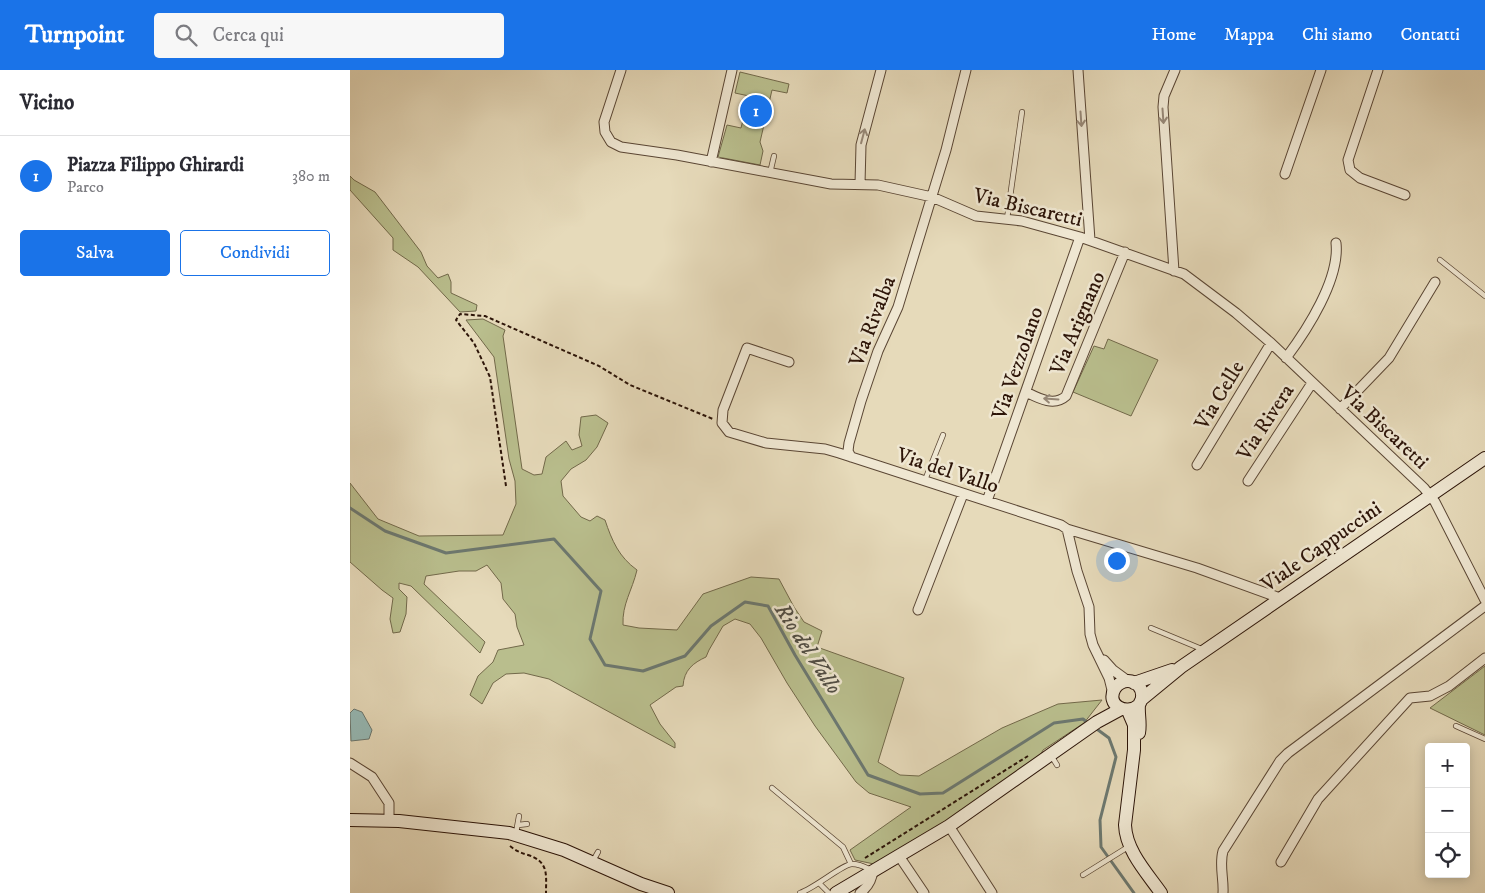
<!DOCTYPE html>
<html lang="it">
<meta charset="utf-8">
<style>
:root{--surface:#fff;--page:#f7f7f7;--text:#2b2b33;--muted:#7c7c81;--line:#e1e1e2;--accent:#1a73e8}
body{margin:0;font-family:"IM FELL DW Pica",serif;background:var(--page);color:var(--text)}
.controls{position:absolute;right:15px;bottom:15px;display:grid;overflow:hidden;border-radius:5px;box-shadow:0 2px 12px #0003}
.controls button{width:45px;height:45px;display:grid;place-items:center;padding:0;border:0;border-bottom:1px solid var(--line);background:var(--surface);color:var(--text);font:25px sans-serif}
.you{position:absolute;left:766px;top:490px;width:18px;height:18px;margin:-12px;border:4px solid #fff;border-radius:50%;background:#1a73e8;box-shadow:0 0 0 8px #1a73e833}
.badge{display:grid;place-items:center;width:32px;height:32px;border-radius:50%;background:var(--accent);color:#fff;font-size:16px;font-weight:700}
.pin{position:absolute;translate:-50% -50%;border:2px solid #fff;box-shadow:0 1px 5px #0006}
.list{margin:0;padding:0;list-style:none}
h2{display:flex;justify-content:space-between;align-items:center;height:65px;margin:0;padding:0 20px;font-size:21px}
h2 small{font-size:16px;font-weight:400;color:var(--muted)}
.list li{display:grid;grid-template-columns:32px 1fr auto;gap:15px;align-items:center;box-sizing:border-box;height:80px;padding:0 20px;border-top:1px solid var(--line)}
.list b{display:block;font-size:19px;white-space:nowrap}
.list p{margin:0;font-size:16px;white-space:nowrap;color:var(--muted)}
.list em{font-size:16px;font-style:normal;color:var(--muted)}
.actions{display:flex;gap:10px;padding:15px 20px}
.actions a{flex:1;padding:11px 0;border:1px solid var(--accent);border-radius:5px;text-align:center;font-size:18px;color:var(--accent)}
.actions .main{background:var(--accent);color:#fff}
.icon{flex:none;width:28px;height:28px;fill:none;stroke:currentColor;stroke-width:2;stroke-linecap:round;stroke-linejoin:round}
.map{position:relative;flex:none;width:1135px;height:823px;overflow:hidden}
header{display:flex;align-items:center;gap:30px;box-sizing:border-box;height:70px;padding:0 25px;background:var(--accent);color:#fff}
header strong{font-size:24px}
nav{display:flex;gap:28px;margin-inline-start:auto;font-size:18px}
.search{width:350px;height:45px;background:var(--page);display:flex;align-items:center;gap:12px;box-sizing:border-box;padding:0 18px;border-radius:5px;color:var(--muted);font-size:19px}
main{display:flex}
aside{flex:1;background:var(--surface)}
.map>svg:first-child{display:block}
.green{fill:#b9be8d;stroke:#72694a}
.water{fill:#97bab6;stroke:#6c7870}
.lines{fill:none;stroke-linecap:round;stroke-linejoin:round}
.stream{stroke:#6c7870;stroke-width:3}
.lane-casing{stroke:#5a4634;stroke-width:6}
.street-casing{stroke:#5a4634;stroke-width:11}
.secondary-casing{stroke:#2c1408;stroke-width:14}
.path{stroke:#2c1408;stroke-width:2;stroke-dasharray:4 2.5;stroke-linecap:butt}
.lane{stroke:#efe7d2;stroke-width:4.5}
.street{stroke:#efe7d2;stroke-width:9}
.secondary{stroke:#efe7d2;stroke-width:12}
.oneway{stroke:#978877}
.labels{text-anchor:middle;stroke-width:5;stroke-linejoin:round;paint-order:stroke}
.street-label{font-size:21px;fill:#2c1408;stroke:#efe7d2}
.water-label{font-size:22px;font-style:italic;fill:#514e45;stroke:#efe7d2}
</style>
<header>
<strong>Turnpoint</strong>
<div class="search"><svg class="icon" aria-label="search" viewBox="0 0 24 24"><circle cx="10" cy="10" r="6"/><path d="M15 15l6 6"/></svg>Cerca qui</div>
<nav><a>Home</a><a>Mappa</a><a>Chi siamo</a><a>Contatti</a></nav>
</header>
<main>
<aside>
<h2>Vicino<small></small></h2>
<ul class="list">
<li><span class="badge">1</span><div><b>Piazza Filippo Ghirardi</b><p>Parco</p></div><em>380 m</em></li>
</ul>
<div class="actions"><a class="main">Salva</a><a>Condividi</a></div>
</aside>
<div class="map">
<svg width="1135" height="823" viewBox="0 0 1135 823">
<rect width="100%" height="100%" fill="#e6daba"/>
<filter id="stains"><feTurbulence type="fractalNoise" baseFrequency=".004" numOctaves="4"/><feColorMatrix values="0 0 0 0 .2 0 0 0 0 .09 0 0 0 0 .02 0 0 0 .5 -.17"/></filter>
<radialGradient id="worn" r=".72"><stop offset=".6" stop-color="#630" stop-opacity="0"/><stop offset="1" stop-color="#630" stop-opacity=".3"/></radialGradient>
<path class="green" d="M390 2 439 14 437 23 422 20 410 72 413 81 410 95 368 87 377 55 391 58 399 26 385 23Z
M0 106 4 110 25 122 71 182 77 196 88 208 98 204 101 212V223L127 235 126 241 110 242 68 197 43 180V168L0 120Z
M133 249 155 260 153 266 172 399 184 405 192 404 196 387 216 371 222 380 232 376 229 365 231 347 246 345 258 353 247 377 236 390 221 399 211 411 213 426 231 447 240 451 247 446 255 450C262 471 269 487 287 500 282 521 272 534 273 555L289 558 327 560 353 524 401 507 429 509 444 537 454 552 472 561 467 577 554 608 528 692 550 705 569 706 652 658 708 634 752 630 734 653 693 680 689 688 597 751 524 794 505 790 500 780 561 737 519 723 506 712 465 656 437 613 411 568 400 554 385 549 373 556 359 580 356 587C343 593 334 600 333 616L326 617 300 635 310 654 325 673V678L199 609 174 603 156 604 143 613 132 634 120 625 128 606 143 592 148 580 174 575 167 557 165 544 153 529 151 513 137 495 126 501H109L76 506 74 514 135 572 130 583 61 516 49 513V519L57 527 56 544 50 562 43 563 40 549 43 528 32 520 0 492V413L28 449 69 466 153 465 166 434 165 411 159 389 144 287 116 250Z
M758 269 808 290 781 346 723 322 744 276 754 279Z
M1135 596V665L1080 638Z"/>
<path class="water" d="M4 639 12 642 22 660 19 669 1 671 0 643Z"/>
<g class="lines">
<path class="stream" d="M0 438 35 461 96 483 204 469 251 521 240 569 255 595 293 601 335 586 361 556 395 532 418 536 445 585 518 705 570 724 593 723 704 653 733 649 739 654
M744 657 759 668 766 687 750 750 751 777 784 823"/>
<defs>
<path id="lane" d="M420 103 424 86
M657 149 672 42
M1090 190 1135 226
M575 410 593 365
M801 558 854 580
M1106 656 1135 669
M702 687 707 695
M422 718 493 777 501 794
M168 755 177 754
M166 763 169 746
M243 791 248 782
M733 805 778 777
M470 814 479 823
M450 823C465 818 493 794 502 794 510 794 515 797 521 800"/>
<path id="street" d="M271 0 254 52 255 62 261 72 271 77 327 85 481 114 528 115 582 127 626 146 672 151 730 167 834 204 886 243 921 273 1074 418 1085 432 1135 530
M728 0 740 170
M1028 0 998 90 1000 100 1010 108 1055 125
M361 92 382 0
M935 104 971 0
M510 114 511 75 531 0
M824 201 813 37 814 26 825 0
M936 288C957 260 990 209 986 173
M439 292 397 278 373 340 372 353 379 362 416 373 475 379 489 383 711 455 717 459 847 498 930 528
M676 322C688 328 704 337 716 326L775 182
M990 339 1039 288 1085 212
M501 387 498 381 499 373 511 331 528 281 548 237 596 80 616 0
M847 395 921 273
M898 411 962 313
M637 431 730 167
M717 459 727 501 739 537 740 564 743 575 759 608 763 624
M568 540 613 424
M754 590 763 600 778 611
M0 693 22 707 39 733V751
M599 756 642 823
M549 786 574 823
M931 792 968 729 1060 628 1080 626 1099 616 1135 588
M510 823C518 817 522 810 523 800
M873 823C874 809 869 795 873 781L930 691 938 683 1135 536"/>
<path id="secondary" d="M784 613 822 600
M792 629 831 597 1135 388
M778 641 784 655V680L775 755C776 781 797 803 811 823
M789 663C791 653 788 644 789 635 790 632 792 630 792 627 793 619 787 611 778 611 773 611 768 614 765 618 755 635 776 646 789 635
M0 750 49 751 159 763 214 780 291 814 318 823
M486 823 599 756 747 652 771 639"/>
</defs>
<use href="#lane" class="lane-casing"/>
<use href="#street" class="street-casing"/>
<use href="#secondary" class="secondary-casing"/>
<path class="path" d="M156 416 140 307 124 273 106 250 110 244 135 246 249 296 280 315 363 349
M160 776C166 781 171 783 178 785 199 792 196 804 196 823
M515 788 678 686"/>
<use href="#lane" class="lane"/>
<use href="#street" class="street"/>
<use href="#secondary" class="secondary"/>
</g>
<defs><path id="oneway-shaft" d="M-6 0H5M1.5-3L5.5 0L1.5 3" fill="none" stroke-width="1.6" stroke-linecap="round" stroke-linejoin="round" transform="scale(1.25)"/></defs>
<g class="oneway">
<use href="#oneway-shaft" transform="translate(813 46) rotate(86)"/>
<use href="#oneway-shaft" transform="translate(731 49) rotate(86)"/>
<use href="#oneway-shaft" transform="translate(513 66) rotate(-75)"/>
<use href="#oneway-shaft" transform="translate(701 329) rotate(-176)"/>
</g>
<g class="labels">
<g class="street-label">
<text transform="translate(678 137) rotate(13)" y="7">Via Biscaretti</text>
<text transform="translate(522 251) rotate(-69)" y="7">Via Rivalba</text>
<text transform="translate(727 253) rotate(-67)" y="7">Via Arignano</text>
<text transform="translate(667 293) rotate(-71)" y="7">Via Vezzolano</text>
<text transform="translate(869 325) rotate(-59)" y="7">Via Celle</text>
<text transform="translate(915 352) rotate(-57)" y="7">Via Rivera</text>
<text transform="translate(1035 357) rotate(43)" y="7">Via Biscaretti</text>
<text transform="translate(598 400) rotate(18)" y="7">Via del Vallo</text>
<text transform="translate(971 476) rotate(-35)" y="7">Viale Cappuccini</text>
</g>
<g class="water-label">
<text transform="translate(459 578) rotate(57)" y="8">Rio del Vallo</text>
</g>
</g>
<rect width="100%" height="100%" filter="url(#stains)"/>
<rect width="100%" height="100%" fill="url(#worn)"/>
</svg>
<div class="controls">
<button>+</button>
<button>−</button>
<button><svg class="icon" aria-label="locate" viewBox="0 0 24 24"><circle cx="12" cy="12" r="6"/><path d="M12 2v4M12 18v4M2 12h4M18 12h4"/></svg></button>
</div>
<div class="you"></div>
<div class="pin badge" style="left:406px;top:41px">1</div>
</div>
</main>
